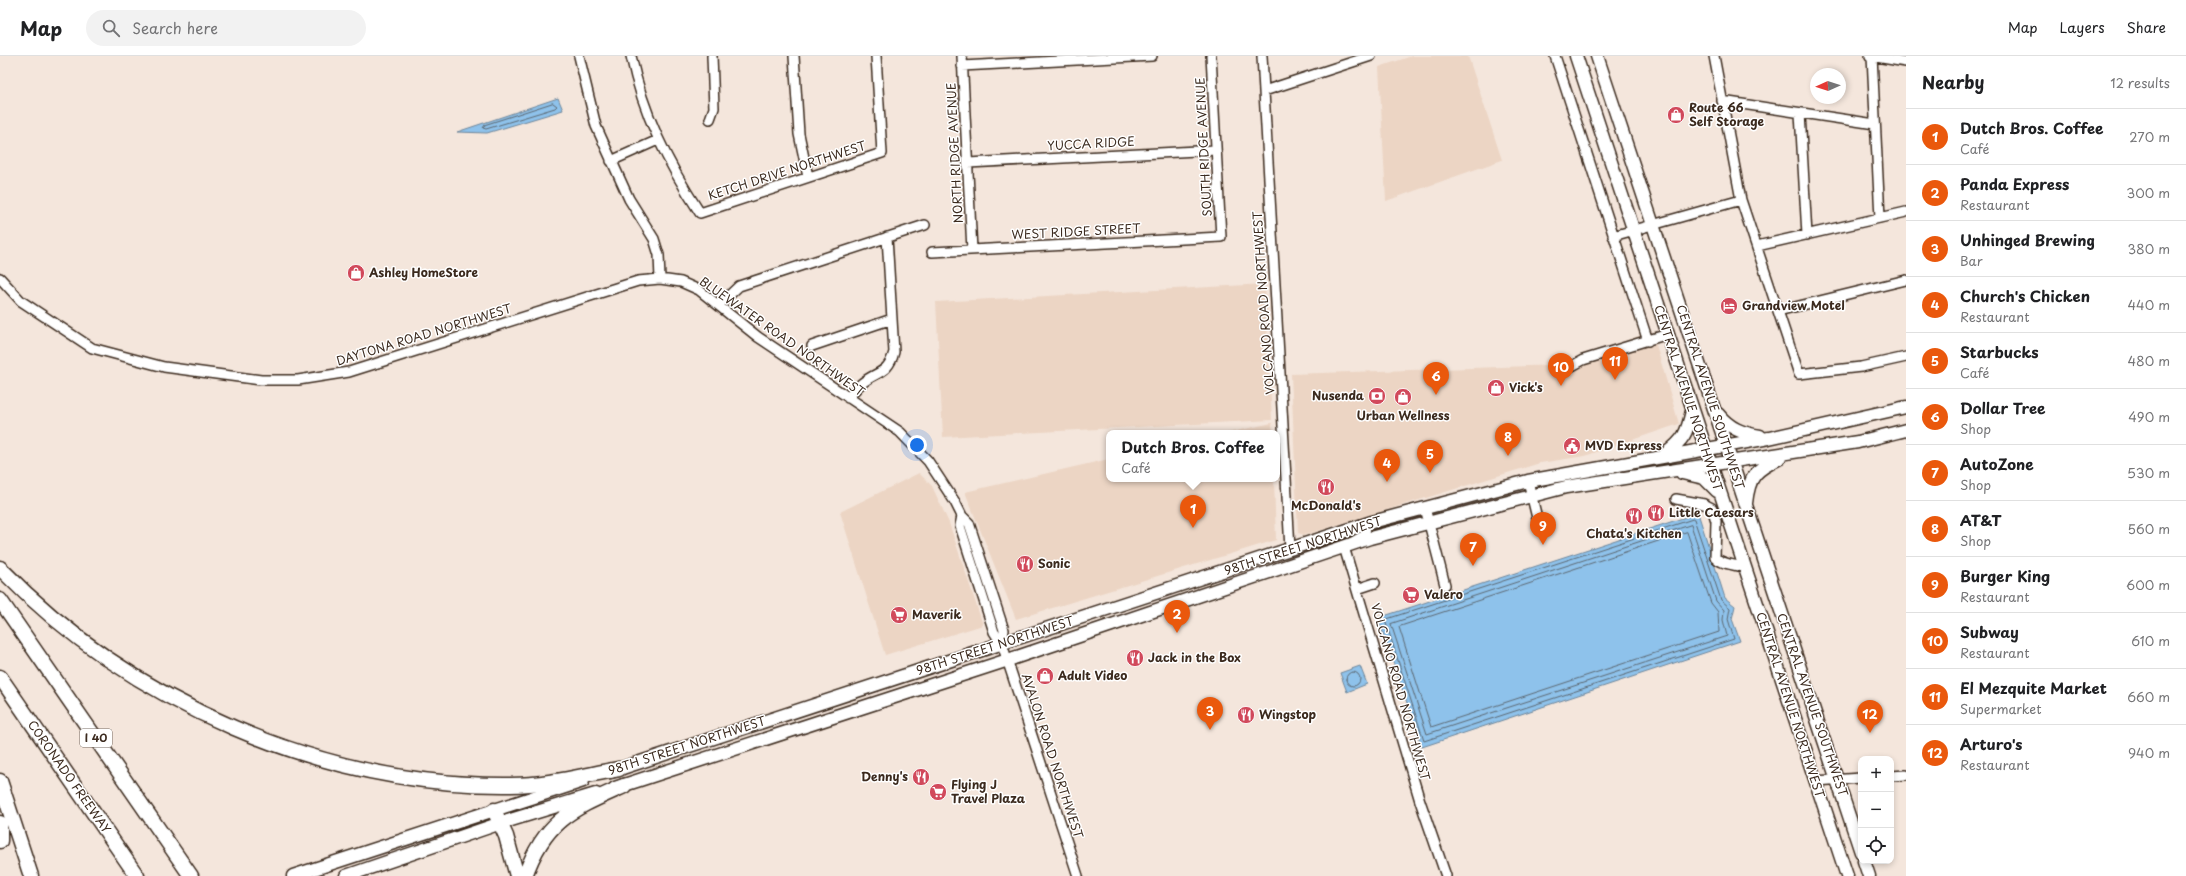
<!DOCTYPE html>
<meta charset="utf-8">
<style>
:root{--surface:#fff;--page:#f2f2f2;--text:#202124;--muted:#757577;--line:#e0e0e0;--accent:#ea580c}
body{margin:0;font-family:"Playpen Sans",sans-serif;background:var(--page);color:var(--text)}
.controls{position:absolute;right:12px;bottom:12px;display:grid;overflow:hidden;border-radius:8px;box-shadow:0 2px 6px #0003}
.controls button{width:36px;height:36px;display:grid;place-items:center;padding:0;border:0;border-bottom:1px solid var(--line);background:var(--surface);color:var(--text);font:20px sans-serif}
.compass{position:absolute;left:1810px;top:12px;width:36px;height:36px;border-radius:50%;background:var(--surface);box-shadow:0 2px 6px #0003;rotate:267deg}
.you{position:absolute;left:917px;top:389px;width:14px;height:14px;margin:-10px;border:3px solid #fff;border-radius:50%;background:#1a73e8;box-shadow:0 0 0 6px #1a73e833}
.badge{display:grid;place-items:center;width:26px;height:26px;border-radius:50%;background:var(--accent);color:#fff;font-size:13px;font-weight:700}
.pin{position:absolute;translate:-50% -33px;filter:drop-shadow(0 1px 2px #0008)}
.pin::after{content:'';position:absolute;top:21px;width:14px;height:12px;background:inherit;clip-path:polygon(0 0,100% 0,50% 100%)}
.popup{position:absolute;left:1106px;top:374px;width:174px;height:52px;box-sizing:border-box;display:grid;place-content:center;border-radius:8px;background:var(--surface);filter:drop-shadow(0 1px 3px #0005);font-size:13px;white-space:nowrap;color:var(--muted)}
.popup b{font-size:15px;color:var(--text)}
.popup::after{content:'';position:absolute;left:50%;top:100%;margin-left:-8px;border:8px solid transparent;border-top-color:var(--surface)}
.list{margin:0;padding:0;list-style:none}
h2{display:flex;justify-content:space-between;align-items:center;height:52px;margin:0;padding:0 16px;font-size:17px}
h2 small{font-size:13px;font-weight:400;color:var(--muted)}
.list li{display:grid;grid-template-columns:26px 1fr auto;gap:12px;align-items:center;box-sizing:border-box;height:56px;padding:0 16px;border-top:1px solid var(--line)}
.list b{display:block;font-size:15px;white-space:nowrap}
.list p{margin:0;font-size:13px;white-space:nowrap;color:var(--muted)}
.list em{font-size:13px;font-style:normal;color:var(--muted)}
.icon{flex:none;width:22px;height:22px;fill:none;stroke:currentColor;stroke-width:2;stroke-linecap:round;stroke-linejoin:round}
.map{position:relative;flex:none;width:1906px;height:820px;overflow:hidden}
header{display:flex;align-items:center;gap:24px;box-sizing:border-box;height:56px;padding:0 20px;background:var(--surface);border-bottom:1px solid var(--line)}
header strong{font-size:19px}
nav{display:flex;gap:22px;margin-inline-start:auto;font-size:14px}
.search{width:280px;height:36px;background:var(--page);display:flex;align-items:center;gap:10px;box-sizing:border-box;padding:0 14px;border-radius:22px;color:var(--muted);font-size:15px}
main{display:flex}
aside{flex:1;background:var(--surface)}
.map>svg:first-child{display:block}
.built{fill:#ecd5c4}
.water{fill:#8ec2eb;stroke:#6d8599}
.lines{fill:none;stroke-linecap:round;stroke-linejoin:round}
.shore{stroke:#5c6770;stroke-width:1}
.minor-casing{stroke:#3b2a1e;stroke-width:12}
.major-casing{stroke:#3b2a1e;stroke-width:15}
.highway-casing{stroke:#3b2a1e;stroke-width:17}
.minor{stroke:#fff;stroke-width:9}
.major{stroke:#fff;stroke-width:12}
.highway{stroke:#fff;stroke-width:14}
.labels{text-anchor:middle;stroke-width:3;stroke-linejoin:round;paint-order:stroke}
.shield{fill:#fff;stroke:#766a62;stroke-width:1}
.shield-label{font-size:11px;font-weight:bold;fill:#3b2a1e}
.poi-label{font-size:12px;font-weight:bold;fill:#3b2a1e;stroke:#fff;text-anchor:start}
.street-label{font-size:12px;fill:#3b2a1e;stroke:#fff}
</style>
<header>
<strong>Map</strong>
<div class="search"><svg class="icon" aria-label="search" viewBox="0 0 24 24"><circle cx="10" cy="10" r="6"/><path d="M15 15l6 6"/></svg>Search here</div>
<nav><a>Map</a><a>Layers</a><a>Share</a></nav>
</header>
<main>
<div class="map">
<svg width="1906" height="820" viewBox="0 0 1906 820">
<rect width="100%" height="100%" fill="#f4e6dc"/>
<filter id="ink" filterUnits="userSpaceOnUse"><feTurbulence type="fractalNoise" baseFrequency=".025" numOctaves="2"/><feDisplacementMap in="SourceGraphic" scale="8" xChannelSelector="R" yChannelSelector="G"/><feConvolveMatrix kernelMatrix="1 2 1 2 8 2 1 2 1" color-interpolation-filters="sRGB"/></filter>
<g filter="url(#ink)">
<path class="built" d="M1412 0H1468L1502 104 1386 145 1379 11Z
M1265 228 1272 364 943 381 936 246Z
M1652 275 1679 368 1585 400 1540 407 1305 479 1298 477 1291 318 1560 309Z
M1272 367 1273 377H1227Z
M1109 403V423H1274L1276 484 1016 563 965 436Z
M919 417 932 430 949 467 983 569 885 599 840 456Z"/>
<path class="water" d="M558 42 563 54 487 77 457 76Z
M1698 457 1725 542 1735 550 1732 563 1740 585 1422 691 1378 562Z
M1360 610 1367 628 1347 636 1340 617Z"/>
<g class="lines">
<path class="shore" d="M553 47 557 50 555 52 486 73 483 72 485 69Z
M1694 463 1721 544 1730 552 1728 563 1734 583 1424 685 1385 564Z
M1691 469 1716 545 1724 554 1723 564 1727 580 1427 678 1391 568Z
M1687 476 1711 547 1718 556 1719 576 1431 671 1399 571Z
M1346 623a7 7 0 1 1 14 0a7 7 0 1 1-14 0Z"/>
<defs>
<path id="minor" d="M579 0 596 70 629 143 654 183 659 199 660 223 681 226 699 234 758 281 900 376 928 405 955 446 962 460
M631 0C643 58 668 108 700 157L882 97 876 0
M794 0 799 78 808 121
M962 0 972 194
M1262 0 1290 493
M1555 0 1648 285
M1714 0 1741 144 1799 318 1861 311 1906 301
M1870 0 1906 6
M1872 0 1880 162
M962 10 1152 0
M1264 35 1371 0
M1722 45 1875 68
M1800 57 1807 179
M710 63 714 52 712 0
M611 105 658 84
M968 107 1216 94
M1613 180 1741 144
M1757 190 1906 156
M932 196 1221 181 1211 0
M0 222 21 245 92 292 164 311 261 324H298L349 316 638 225 660 223
M719 249 739 230 925 169
M1778 255 1906 224
M812 290 892 263
M1572 310 1583 304 1668 278
M848 342C852 338 856 332 861 328 876 315 888 319 894 296L887 181
M1528 425 1538 466
M1676 443 1704 448 1712 452 1716 465 1715 501C1722 509 1735 508 1745 512
M1425 452 1445 529
M1366 468 1365 479 1344 491 1420 745 1446 820
M1357 533 1375 527
M1002 588 1004 574 969 467 962 460 960 470 994 576 1002 588 1078 820
M1891 720 1906 719
M1815 725 1861 722"/>
<path id="major" d="M1576 0 1847 820
M1597 0 1861 796
M1718 358C1730 373 1742 377 1760 380
M1665 398C1684 384 1687 377 1692 355
M1682 417 1704 422 1717 435
M1746 447C1749 419 1756 414 1780 402
M610 716 1372 466 1528 425 1769 382 1906 351
M615 732 1008 604 1370 482 1566 431 1858 386 1906 374
M1864 805 1869 820
M293 820 583 725
M346 820 501 767 596 738"/>
<path id="highway" d="M0 512C131 647 323 731 511 729 548 729 584 719 619 713
M0 544 191 820
M0 621 137 820
M0 725 31 820
M494 754 506 780 517 820
M0 767V785
M525 820C545 763 573 753 624 730"/>
</defs>
<use href="#minor" class="minor-casing"/>
<use href="#major" class="major-casing"/>
<use href="#highway" class="highway-casing"/>
<use href="#minor" class="minor"/>
<use href="#major" class="major"/>
<use href="#highway" class="highway"/>
</g>
</g>
<defs>
<symbol id="shop-disc" viewBox="-11 -11 22 22"><circle r="9.5" fill="#d1495b" stroke="#fff"/><path d="M-5-2.5h2.3a2.7 3.5 0 0 1 5.4 0H5L5.5 6h-11ZM-1.5-2.5h3a1.5 2.3 0 0 0-3 0Z" fill="#fff"/></symbol>
<symbol id="hotel-disc" viewBox="-11 -11 22 22"><circle r="9.5" fill="#d1495b" stroke="#fff"/><path d="M-6-4.5h1.5V1H6V5H4.5V3h-9V5H-6ZM-4 0a1.8 1.8 0 1 1 3.6 0ZM.5 0V-2.5h3Q6-2.5 6 0Z" fill="#fff"/></symbol>
<symbol id="bank-disc" viewBox="-11 -11 22 22"><circle r="9.5" fill="#d1495b" stroke="#fff"/><path d="M-6-4H6V4H-6ZM0-2.3a2.3 2.3 0 1 0 0 4.6a2.3 2.3 0 1 0 0-4.6Z" fill="#fff"/></symbol>
<symbol id="civic-disc" viewBox="-11 -11 22 22"><circle r="9.5" fill="#d1495b" stroke="#fff"/><path d="M-.6-6.5H3V-4.5H.6V-3L4-1V1h2V6H-6V1h2V-1L-.6-3ZM-1.2 2.5V6h2.4V2.5Z" fill="#fff"/></symbol>
<symbol id="restaurant-disc" viewBox="-11 -11 22 22"><circle r="9.5" fill="#d1495b" stroke="#fff"/><path d="M-5-6h1v4h1v-4h1v4h1v-4h1v5L-1.5 .5V6h-2V.5L-5-1ZM5-6V6H3V1.5H1.5Q1.5-4 5-6Z" fill="#fff"/></symbol>
<symbol id="supermarket-disc" viewBox="-11 -11 22 22"><circle r="9.5" fill="#d1495b" stroke="#fff"/><path d="M-6-5.5h2.5l.6 2H6L4.5 2H-2.5L-4.4-4H-6ZM-1.5 3.2a1.3 1.3 0 1 0 .1 0ZM3 3.2a1.3 1.3 0 1 0 .1 0Z" fill="#fff"/></symbol>
</defs>
<g fill-rule="evenodd">
<use href="#shop-disc" x="1666" y="49" width="20" height="20"/>
<use href="#shop-disc" x="346" y="207" width="20" height="20"/>
<use href="#hotel-disc" x="1719" y="240" width="20" height="20"/>
<use href="#shop-disc" x="1486" y="322" width="20" height="20"/>
<use href="#bank-disc" x="1367" y="330" width="20" height="20"/>
<use href="#shop-disc" x="1393" y="331" width="20" height="20"/>
<use href="#civic-disc" x="1562" y="380" width="20" height="20"/>
<use href="#restaurant-disc" x="1316" y="421" width="20" height="20"/>
<use href="#restaurant-disc" x="1646" y="447" width="20" height="20"/>
<use href="#restaurant-disc" x="1624" y="450" width="20" height="20"/>
<use href="#restaurant-disc" x="1015" y="498" width="20" height="20"/>
<use href="#supermarket-disc" x="1401" y="529" width="20" height="20"/>
<use href="#supermarket-disc" x="889" y="549" width="20" height="20"/>
<use href="#restaurant-disc" x="1125" y="592" width="20" height="20"/>
<use href="#shop-disc" x="1035" y="610" width="20" height="20"/>
<use href="#restaurant-disc" x="1236" y="649" width="20" height="20"/>
<use href="#restaurant-disc" x="911" y="711" width="20" height="20"/>
<use href="#supermarket-disc" x="928" y="726" width="20" height="20"/>
</g>
<g class="labels">
<rect class="shield" x="80" y="673" width="32" height="18" rx="3"/>
<g class="shield-label">
<text x="96" y="686">I 40</text>
</g>
<g class="poi-label">
<text x="1689" y="56">Route 66<tspan x="1689" dy="14">Self Storage</tspan></text>
<text x="369" y="221">Ashley HomeStore</text>
<text x="1742" y="254">Grandview Motel</text>
<text x="1509" y="336">Vick's</text>
<text x="1364" y="344" text-anchor="end">Nusenda</text>
<text x="1403" y="364" text-anchor="middle">Urban Wellness</text>
<text x="1585" y="394">MVD Express</text>
<text x="1326" y="454" text-anchor="middle">McDonald's</text>
<text x="1669" y="461">Little Caesars</text>
<text x="1634" y="482" text-anchor="middle">Chata's Kitchen</text>
<text x="1038" y="512">Sonic</text>
<text x="1424" y="543">Valero</text>
<text x="912" y="563">Maverik</text>
<text x="1148" y="606">Jack in the Box</text>
<text x="1058" y="624">Adult Video</text>
<text x="1259" y="663">Wingstop</text>
<text x="908" y="725" text-anchor="end">Denny's</text>
<text x="951" y="733">Flying J<tspan x="951" dy="14">Travel Plaza</tspan></text>
</g>
<g class="street-label">
<text transform="translate(1091 88) rotate(-3)" y="4">YUCCA RIDGE</text>
<text transform="translate(1204 91) rotate(-93)" y="4">SOUTH RIDGE AVENUE</text>
<text transform="translate(955 97) rotate(-93)" y="4">NORTH RIDGE AVENUE</text>
<text transform="translate(787 115) rotate(-18)" y="4">KETCH DRIVE NORTHWEST</text>
<text transform="translate(1076 176) rotate(-3)" y="4">WEST RIDGE STREET</text>
<text transform="translate(1264 247) rotate(-94)" y="4">VOLCANO ROAD NORTHWEST</text>
<text transform="translate(424 279) rotate(-17)" y="4">DAYTONA ROAD NORTHWEST</text>
<text transform="translate(782 281) rotate(35)" y="4">BLUEWATER ROAD NORTHWEST</text>
<text transform="translate(1710 341) rotate(72)" y="4">CENTRAL AVENUE SOUTHWEST</text>
<text transform="translate(1688 342) rotate(72)" y="4">CENTRAL AVENUE NORTHWEST</text>
<text transform="translate(1303 490) rotate(-18)" y="4">98TH STREET NORTHWEST</text>
<text transform="translate(995 590) rotate(-18)" y="4">98TH STREET NORTHWEST</text>
<text transform="translate(1400 636) rotate(74)" y="4">VOLCANO ROAD NORTHWEST</text>
<text transform="translate(1790 649) rotate(72)" y="4">CENTRAL AVENUE NORTHWEST</text>
<text transform="translate(1812 649) rotate(71)" y="4">CENTRAL AVENUE SOUTHWEST</text>
<text transform="translate(687 690) rotate(-18)" y="4">98TH STREET NORTHWEST</text>
<text transform="translate(1052 700) rotate(72)" y="4">AVALON ROAD NORTHWEST</text>
<text transform="translate(69 721) rotate(55)" y="4">CORONADO FREEWAY</text>
</g>
</g>
</svg>
<div class="controls">
<button>+</button>
<button>−</button>
<button><svg class="icon" aria-label="locate" viewBox="0 0 24 24"><circle cx="12" cy="12" r="6"/><path d="M12 2v4M12 18v4M2 12h4M18 12h4"/></svg></button>
</div>
<svg class="compass" viewBox="-18 -18 36 36"><path d="M0-13l5 13h-10z" fill="#e53935"/><path d="M0 13l5-13h-10z" fill="#757577"/></svg>
<div class="you"></div>
<div class="pin badge" style="left:1193px;top:472px">1</div>
<div class="popup"><b>Dutch Bros. Coffee</b>Café</div>
<div class="pin badge" style="left:1177px;top:577px">2</div>
<div class="pin badge" style="left:1210px;top:674px">3</div>
<div class="pin badge" style="left:1387px;top:426px">4</div>
<div class="pin badge" style="left:1430px;top:417px">5</div>
<div class="pin badge" style="left:1436px;top:339px">6</div>
<div class="pin badge" style="left:1473px;top:510px">7</div>
<div class="pin badge" style="left:1508px;top:400px">8</div>
<div class="pin badge" style="left:1543px;top:489px">9</div>
<div class="pin badge" style="left:1561px;top:330px">10</div>
<div class="pin badge" style="left:1615px;top:324px">11</div>
<div class="pin badge" style="left:1870px;top:677px">12</div>
</div>
<aside>
<h2>Nearby<small>12 results</small></h2>
<ul class="list">
<li><span class="badge">1</span><div><b>Dutch Bros. Coffee</b><p>Café</p></div><em>270 m</em></li>
<li><span class="badge">2</span><div><b>Panda Express</b><p>Restaurant</p></div><em>300 m</em></li>
<li><span class="badge">3</span><div><b>Unhinged Brewing</b><p>Bar</p></div><em>380 m</em></li>
<li><span class="badge">4</span><div><b>Church's Chicken</b><p>Restaurant</p></div><em>440 m</em></li>
<li><span class="badge">5</span><div><b>Starbucks</b><p>Café</p></div><em>480 m</em></li>
<li><span class="badge">6</span><div><b>Dollar Tree</b><p>Shop</p></div><em>490 m</em></li>
<li><span class="badge">7</span><div><b>AutoZone</b><p>Shop</p></div><em>530 m</em></li>
<li><span class="badge">8</span><div><b>AT&amp;T</b><p>Shop</p></div><em>560 m</em></li>
<li><span class="badge">9</span><div><b>Burger King</b><p>Restaurant</p></div><em>600 m</em></li>
<li><span class="badge">10</span><div><b>Subway</b><p>Restaurant</p></div><em>610 m</em></li>
<li><span class="badge">11</span><div><b>El Mezquite Market</b><p>Supermarket</p></div><em>660 m</em></li>
<li><span class="badge">12</span><div><b>Arturo's</b><p>Restaurant</p></div><em>940 m</em></li>
</ul>
</aside>
</main>
